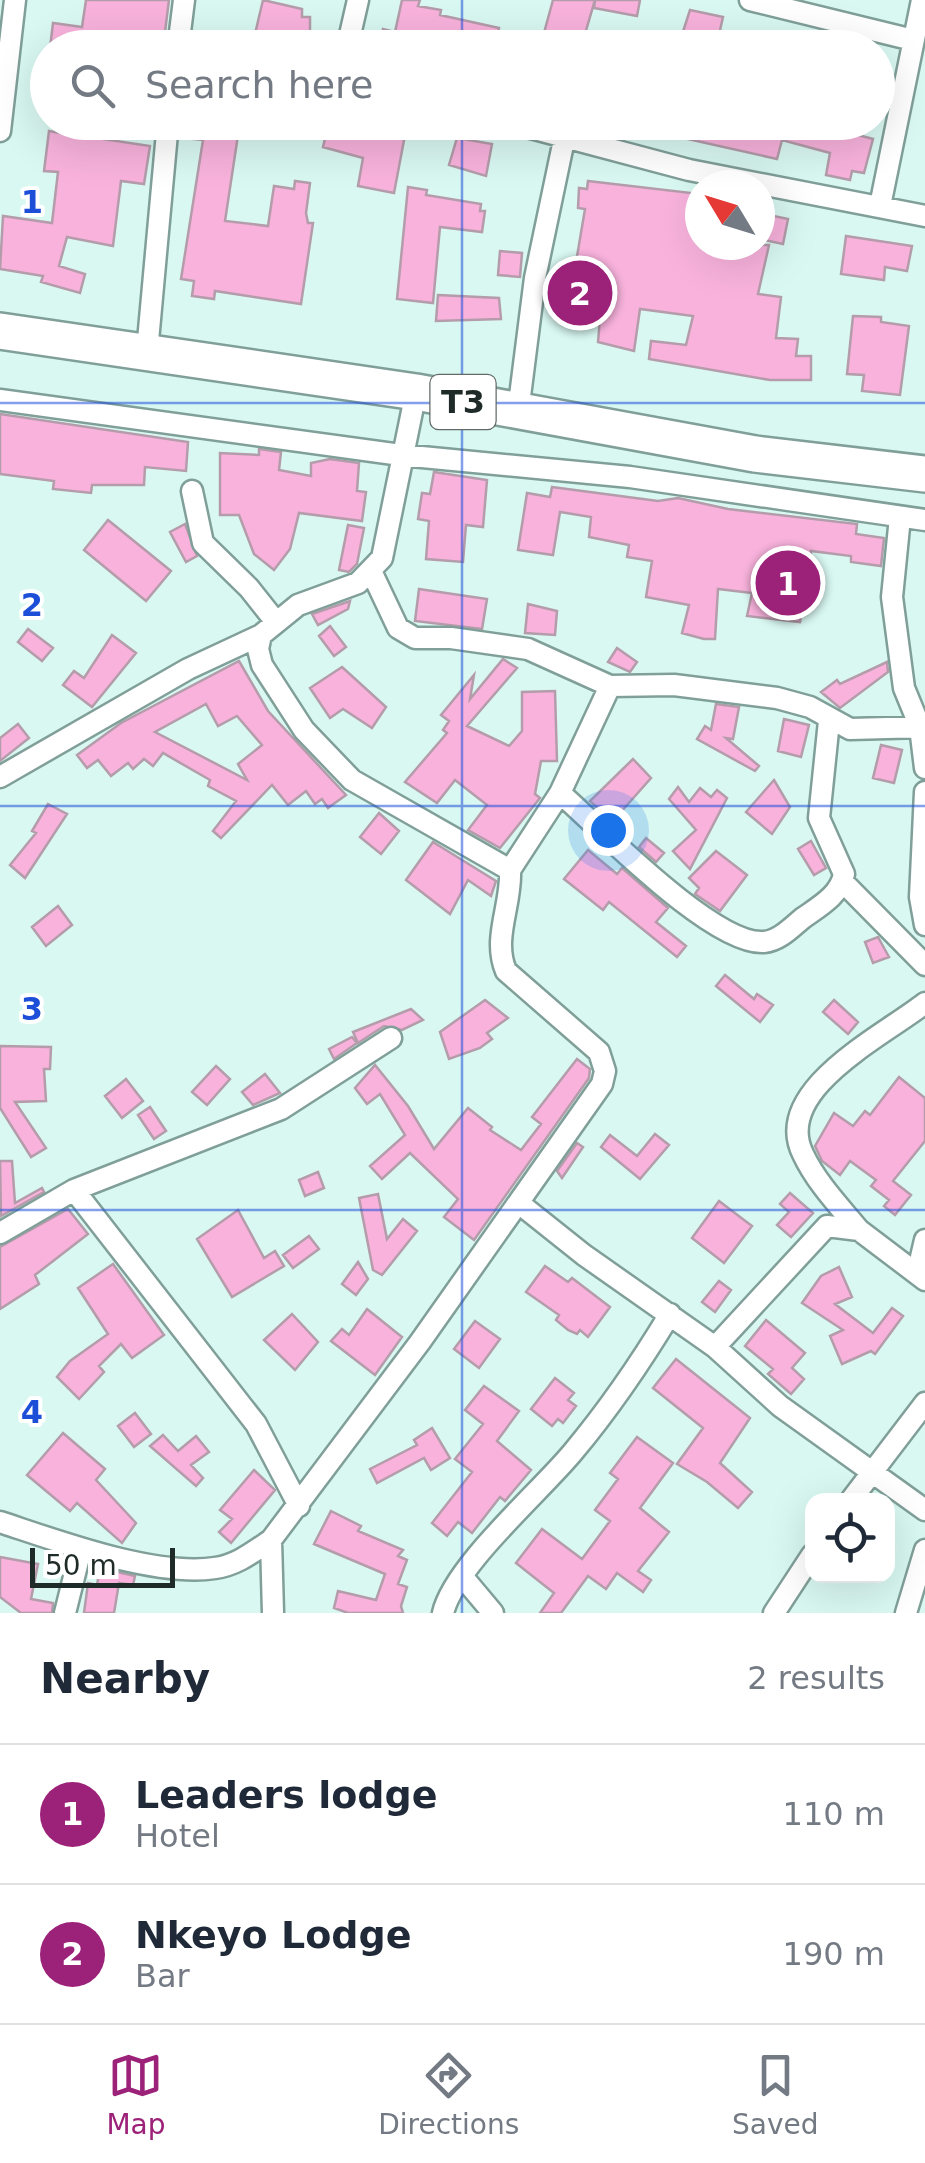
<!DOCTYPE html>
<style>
:root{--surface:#fff;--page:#f2f2f3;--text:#1f2937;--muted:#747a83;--line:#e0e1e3;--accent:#9c2178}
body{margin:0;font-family:"DejaVu Sans",sans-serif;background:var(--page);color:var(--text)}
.controls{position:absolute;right:30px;bottom:30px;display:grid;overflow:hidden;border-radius:20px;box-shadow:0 10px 40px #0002}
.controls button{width:90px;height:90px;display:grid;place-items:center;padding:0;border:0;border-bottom:2px solid var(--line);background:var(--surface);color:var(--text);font:50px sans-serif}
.compass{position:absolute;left:685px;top:170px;width:90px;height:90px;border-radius:50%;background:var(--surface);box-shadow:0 10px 40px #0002;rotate:308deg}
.scale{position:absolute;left:30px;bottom:25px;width:145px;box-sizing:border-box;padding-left:10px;border:5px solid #1f2b28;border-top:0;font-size:28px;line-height:35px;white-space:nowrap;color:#1f2b28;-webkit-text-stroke:8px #fff;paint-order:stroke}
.you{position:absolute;left:608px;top:830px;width:35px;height:35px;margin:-25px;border:8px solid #fff;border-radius:50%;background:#1a73e8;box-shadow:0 0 0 15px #1a73e833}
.badge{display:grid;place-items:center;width:65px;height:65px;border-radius:50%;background:var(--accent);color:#fff;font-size:32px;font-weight:700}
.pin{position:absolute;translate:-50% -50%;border:5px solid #fff;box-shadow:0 2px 10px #0006}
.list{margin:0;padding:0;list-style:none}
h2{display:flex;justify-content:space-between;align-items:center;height:130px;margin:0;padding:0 40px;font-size:42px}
h2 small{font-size:32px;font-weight:400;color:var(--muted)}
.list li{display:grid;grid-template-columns:65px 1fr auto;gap:30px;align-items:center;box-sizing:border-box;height:140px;padding:0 40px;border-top:2px solid var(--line)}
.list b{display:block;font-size:38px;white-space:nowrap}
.list p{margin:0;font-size:32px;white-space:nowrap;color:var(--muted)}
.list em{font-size:32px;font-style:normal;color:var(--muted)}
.icon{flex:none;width:55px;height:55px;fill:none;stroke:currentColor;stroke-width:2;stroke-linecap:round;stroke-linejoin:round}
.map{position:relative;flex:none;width:925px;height:1613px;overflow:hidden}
.search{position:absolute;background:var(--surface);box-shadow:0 10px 40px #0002;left:30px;right:30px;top:30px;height:110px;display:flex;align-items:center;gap:25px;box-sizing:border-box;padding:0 35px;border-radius:55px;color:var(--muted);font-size:38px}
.sheet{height:410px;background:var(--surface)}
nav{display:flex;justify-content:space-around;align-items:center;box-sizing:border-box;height:140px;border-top:2px solid var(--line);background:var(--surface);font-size:28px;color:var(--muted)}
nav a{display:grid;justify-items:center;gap:5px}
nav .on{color:var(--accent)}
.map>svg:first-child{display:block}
.building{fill:#f8b2dc;stroke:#b49caa;stroke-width:2.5;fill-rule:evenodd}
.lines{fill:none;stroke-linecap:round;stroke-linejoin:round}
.minor-casing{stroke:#819f99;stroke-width:25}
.trunk-casing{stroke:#819f99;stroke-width:40}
.minor{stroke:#fff;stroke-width:20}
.trunk{stroke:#fff;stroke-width:35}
.grid{fill:none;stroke:#1d4ed8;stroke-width:2.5;stroke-opacity:0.55}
.labels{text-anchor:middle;stroke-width:8;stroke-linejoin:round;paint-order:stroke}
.shield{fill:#fff;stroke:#626b68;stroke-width:2.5}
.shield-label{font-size:32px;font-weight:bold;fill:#1f2b28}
.grid-label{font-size:32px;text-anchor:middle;font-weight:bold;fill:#1d4ed8;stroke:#fff;stroke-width:8;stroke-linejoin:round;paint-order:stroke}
</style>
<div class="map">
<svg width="925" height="1613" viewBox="0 0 925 1613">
<rect width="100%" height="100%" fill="#d9f8f2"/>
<path class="building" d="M86 0H169L163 48H50L53 23 82 27Z
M263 0 302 9V17H310V33L289 34 288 40 255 34Z
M402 0H420L418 6 441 10 440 15 499 28 494 48H379L383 29 395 32Z
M553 0H595L582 44 544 33Z
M595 0H640L637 16 594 8Z
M690 10 723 17 716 48 679 44Z
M66 122H99L96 138 150 146 144 184 121 181 113 246 67 237 59 266 85 274 80 293 41 282 43 276 0 269 3 216 52 223 58 172 44 171 49 131 65 134Z
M196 122H240L225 221 268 226 274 186 294 189 295 181 310 183 306 213 308 223H313L301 304 215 291 214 299 192 296 194 281 181 279 203 140 193 139Z
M329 122H396L394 132 405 135 394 193 358 186 363 158 323 147Z
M644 122H751L776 128 777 122H829L828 127 873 139 864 173 852 171 850 180 826 175 830 153 782 140 777 159 643 129Z
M457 138 492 144 486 176 449 165Z
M588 181 700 194V246L753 250 754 245H769L758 294 781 297 776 338 798 339 796 356H811V380H770L649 359 651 341 686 345 693 316 640 309 634 351 598 342 601 306 569 304 585 209 578 208 579 188 587 189Z
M408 187 427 190 426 195 481 204 480 211H485L482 232 440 227 433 303 397 299Z
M760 213 788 219 783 244 760 239Z
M846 236 912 246 907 271 885 267 884 280 841 274Z
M500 251 522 253 520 277 498 275Z
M438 295 499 298 501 319 436 321Z
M853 316 881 317V322L909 326 900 395 862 391 864 375 847 374Z
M0 414 188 442 186 471 145 467 144 485H92L91 493 53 489 54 481 0 474Z
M259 449 281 452 279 470 311 476V463L330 459 359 463 357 491 366 492 362 521 299 513 290 549 274 570 254 554 239 515H220V453L259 455Z
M434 472 487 480 483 527 466 525 463 562 426 559 429 521 418 519 422 493 430 494Z
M552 487 658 501 678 498 728 509 857 524 856 534 884 538 881 566 851 562V556L811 551 800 622 747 616 752 593 718 589 715 639H704L682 633 689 605 646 597 652 561 627 557 629 545 589 537 591 517 560 512 553 555 518 550 527 493 550 497Z
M108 520 171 571 146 601 84 550Z
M185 524 197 556 186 562 170 532Z
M348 525 364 528 357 564 349 572 339 570Z
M419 589 487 599 482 629 415 621Z
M350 601 348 609 318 625 312 614Z
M528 604 557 611 555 635 525 633Z
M330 626 346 647 334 656 319 636Z
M28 629 53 648 42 661 18 642Z
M112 635 136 653 92 707 63 685 74 671 84 678Z
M617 648 637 662 630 672 608 662Z
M503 659 517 668 467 726 509 746 522 731V692L555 691 557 761H541L535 794 540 798 500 848 468 830 487 805 455 780 437 803 405 782 447 733 443 730 449 721 441 715 474 675 470 699Z
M239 661 268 711 346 795 328 808 322 799 315 804 306 791 288 805 272 785 221 838 213 831 236 801 208 786 210 780 163 753 153 766 144 759 133 769 128 763 111 776 98 760 87 768 77 755 121 723ZM206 704 218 726 237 716 262 745 238 764 247 780 155 732Z
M887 662 888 672 840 708 821 692 837 680 840 684Z
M342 667 386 707 372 728 343 709 330 718 310 688Z
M716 704 739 707 733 739 726 738 759 766 755 771 697 739 705 726 711 730Z
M784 719 809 725 801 757 778 751Z
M18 724 29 738 0 761V738Z
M881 745 902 750 894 783 873 778Z
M633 759 651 778 612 822 590 801Z
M774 780 790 807 772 834 746 812Z
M678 787 689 802 700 788 711 797 717 790 727 798 690 869 673 851 696 830 669 799Z
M48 804 67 814 25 878 10 865 36 833 32 831Z
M379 813 399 831 381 854 360 837Z
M646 838 664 853 656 862 639 847Z
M811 841 826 868 814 875 798 849Z
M433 842 496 881 491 896 468 880 450 914 406 880Z
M588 850 617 874 622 868 668 908 656 922 686 946 677 957 609 902 603 910 564 879Z
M716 851 747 875 720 911 695 894 699 888 689 878Z
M58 906 72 925 46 946 32 927Z
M878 937 889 957 873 963 865 942Z
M725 975 754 999 757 994 773 1005 760 1022 716 986Z
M485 1000 508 1018 487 1033 492 1039 480 1048 449 1059 440 1032Z
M834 1000 858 1022 848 1034 823 1012Z
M411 1009 423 1020 402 1030 384 1026 358 1043 353 1032Z
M352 1037 357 1043 334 1059 329 1049Z
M0 1046 51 1047 50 1069H44L46 1101 15 1102 46 1148 31 1157 0 1108Z
M577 1059 590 1069 589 1078 474 1240 444 1217 458 1199 410 1153 382 1179 370 1166 405 1135 380 1094 367 1104 355 1088 375 1065 408 1106 434 1149 468 1108 492 1127 490 1130 521 1150 541 1124 532 1117Z
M216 1066 230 1079 207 1105 192 1092Z
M265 1074 280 1093 253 1105 242 1092Z
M899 1077 925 1098V1141L893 1181 911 1195 895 1215 884 1206 889 1200 871 1186 876 1180 850 1161 840 1175 822 1161 815 1146 834 1113 853 1126 865 1111 870 1115Z
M126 1079 143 1101 122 1118 105 1096Z
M150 1107 166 1131 154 1139 138 1115Z
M655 1134 669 1145 640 1179 601 1147 610 1135 637 1156Z
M577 1143 583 1147 562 1178 557 1171Z
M0 1161H12L15 1203 42 1188 44 1192 1 1216Z
M318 1172 324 1188 305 1196 299 1180Z
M790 1193 813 1213 791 1237 777 1225 789 1212 780 1204Z
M378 1194 387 1239 403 1219 417 1231 382 1275 373 1270 359 1198Z
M719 1201 752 1226 724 1263 692 1238Z
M68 1209 88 1234 35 1275 39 1284 0 1309V1247Z
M238 1210 264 1258 275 1251 284 1266 232 1297 197 1239Z
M309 1236 319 1249 293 1268 283 1255Z
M358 1262 368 1279 356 1295 342 1284Z
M113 1264 164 1335 132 1358 121 1344 99 1366 104 1372 79 1399 57 1377 70 1361 108 1334 78 1288Z
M545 1266 568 1282 572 1278 610 1307 588 1337 580 1330 577 1334 568 1330 556 1320 559 1315 526 1292Z
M839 1267 852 1297 835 1304 873 1333 892 1308 903 1316 875 1354 871 1351 842 1364 830 1336 843 1330 802 1303 821 1276Z
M719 1281 731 1290 715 1312 702 1302Z
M367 1309 402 1337 375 1375 331 1341 342 1329 349 1335Z
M292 1314 318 1342 295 1370 264 1340Z
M766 1320 805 1353 792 1368 804 1379 791 1394 768 1374 773 1369 745 1346Z
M475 1321 500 1339 479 1368 454 1349Z
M676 1359 750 1418 720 1463 752 1492 738 1508 707 1482 677 1464 703 1428 653 1388Z
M555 1378 574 1393 568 1400 576 1406 563 1423 558 1419 552 1426 531 1409Z
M484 1386 519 1411 497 1441 531 1470 505 1501 500 1497 472 1533 458 1522 447 1536 432 1523 472 1472 455 1459 483 1424 465 1410Z
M135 1413 151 1434 134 1447 118 1426Z
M432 1428 450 1458 431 1470 424 1458 377 1483 370 1469 417 1445 414 1440Z
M63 1433 105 1469 96 1480 136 1523 122 1543 77 1503 70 1511 27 1475Z
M163 1435 178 1451 196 1436 209 1452 191 1465 203 1478 196 1486 150 1446Z
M637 1437 673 1463 640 1508 669 1532 638 1571 651 1580 643 1592 617 1573 606 1589 588 1576 561 1613H540L554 1593 516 1563 542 1529 582 1559 610 1521 595 1510 618 1479 610 1473Z
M254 1470 275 1490 231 1543 219 1532 232 1519 220 1510Z
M331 1511 361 1526 358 1531 403 1550 398 1556 407 1560 398 1584 407 1587 401 1606 403 1613H348L334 1608 338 1591 376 1600 385 1574 314 1544Z
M0 1557 38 1564 31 1599 53 1603 52 1613H21L0 1597Z
M100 1568 135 1576 133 1585 119 1583 114 1613H84L88 1583 97 1585Z"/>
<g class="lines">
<defs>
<path id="minor" d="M750 0 913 40
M179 40 211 48
M178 48 184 0
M347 48 358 0
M508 122 689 170 925 216
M0 131 15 0
M880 206 922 0
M147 352 168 122
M0 400 401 455 630 477 925 520
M518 412 535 278 565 135
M192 491 203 543 249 588 276 622
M900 517 892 597 904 688 920 727 925 768
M372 573 398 628 415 638H451L528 649 610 686 674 685 777 698 810 707 850 729 925 727
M0 777 188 669 261 635
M925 792 920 897 925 925
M560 793C600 828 714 946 764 942 779 941 792 927 803 918 820 906 840 895 844 874L819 818 829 721
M510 870 560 793 610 686
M843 882 925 965
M74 1190 256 1424 299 1506
M520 1204 584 1255 715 1347 780 1406 925 1510
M859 1230C839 1206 816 1182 803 1154 771 1090 885 1035 925 1003
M0 1233 74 1190 281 1109 391 1038
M925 1240 921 1257 925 1278
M715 1347 827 1226 859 1230 925 1280
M851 1500 925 1403
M0 1522C58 1541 154 1577 215 1568 237 1565 253 1552 271 1540L420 1342 602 1084 605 1071 599 1052 506 971C492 938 512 905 510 870L352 780 304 730 262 665 258 649 261 635 298 605 358 583 382 558 416 392
M271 1540 273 1613
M462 1576 493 1613
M65 1613 81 1549
M443 1613C454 1566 540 1492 573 1452 609 1409 641 1362 670 1314
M774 1613 812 1555
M906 1613 925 1550"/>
<path id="trunk" d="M0 331 416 392 755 454 925 474"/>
</defs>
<use href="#minor" class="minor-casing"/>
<use href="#trunk" class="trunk-casing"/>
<use href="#minor" class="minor"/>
<use href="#trunk" class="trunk"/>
</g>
<path class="grid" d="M462 0V48M462 122V1613M0 403H925M0 806H925M0 1210H925"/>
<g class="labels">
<rect class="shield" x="430.5" y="375" width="65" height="54" rx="8"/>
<g class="shield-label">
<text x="463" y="413">T3</text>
</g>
</g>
<g class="grid-label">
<text x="32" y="213">1</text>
<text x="32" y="616">2</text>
<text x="32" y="1020">3</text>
<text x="32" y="1423">4</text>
</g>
</svg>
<div class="controls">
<button><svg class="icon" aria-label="locate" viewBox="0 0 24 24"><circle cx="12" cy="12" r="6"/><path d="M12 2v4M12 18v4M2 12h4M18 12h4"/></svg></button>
</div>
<svg class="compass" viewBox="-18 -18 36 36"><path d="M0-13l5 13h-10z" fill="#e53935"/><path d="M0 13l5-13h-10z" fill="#747a83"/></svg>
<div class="scale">50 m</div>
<div class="you"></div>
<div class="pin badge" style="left:788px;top:583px">1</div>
<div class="pin badge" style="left:580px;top:293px">2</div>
<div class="search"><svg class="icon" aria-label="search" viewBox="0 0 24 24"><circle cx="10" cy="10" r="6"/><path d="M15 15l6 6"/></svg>Search here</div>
</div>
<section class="sheet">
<h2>Nearby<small>2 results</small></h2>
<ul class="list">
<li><span class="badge">1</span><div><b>Leaders lodge</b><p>Hotel</p></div><em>110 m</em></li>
<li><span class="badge">2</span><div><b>Nkeyo Lodge</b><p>Bar</p></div><em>190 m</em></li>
</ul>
</section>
<nav>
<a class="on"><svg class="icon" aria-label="map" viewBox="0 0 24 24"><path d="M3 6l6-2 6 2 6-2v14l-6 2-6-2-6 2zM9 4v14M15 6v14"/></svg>Map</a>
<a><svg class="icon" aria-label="directions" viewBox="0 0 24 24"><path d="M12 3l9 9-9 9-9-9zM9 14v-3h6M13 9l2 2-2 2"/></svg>Directions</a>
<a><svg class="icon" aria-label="saved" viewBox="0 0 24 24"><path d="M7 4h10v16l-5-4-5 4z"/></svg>Saved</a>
</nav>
